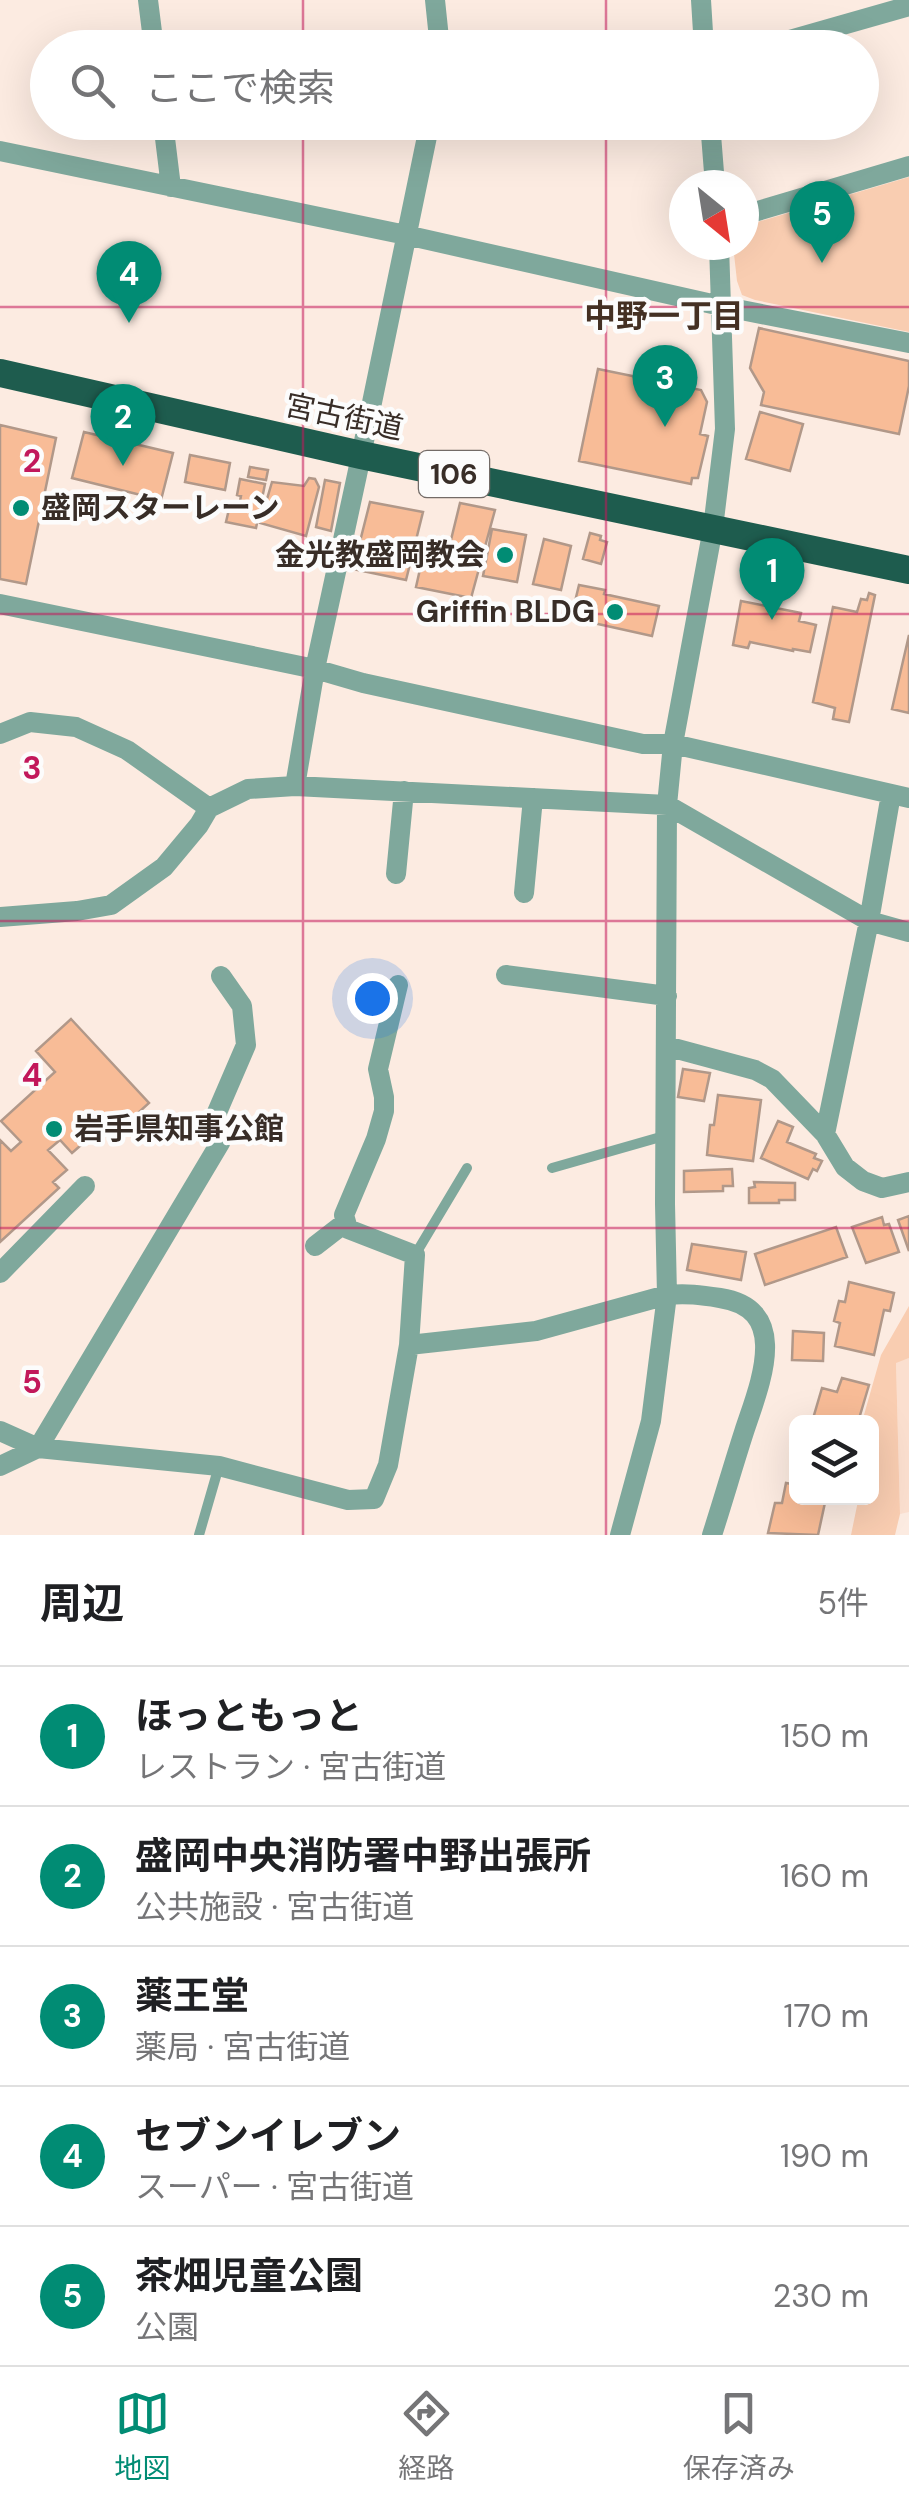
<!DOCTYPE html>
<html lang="ja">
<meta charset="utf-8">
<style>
:root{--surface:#fff;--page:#f6f6f6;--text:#202124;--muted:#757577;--line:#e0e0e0;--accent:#018c74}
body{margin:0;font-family:"DM Sans","Noto Sans JP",sans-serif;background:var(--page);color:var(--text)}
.controls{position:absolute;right:30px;bottom:30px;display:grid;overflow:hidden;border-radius:15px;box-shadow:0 10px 40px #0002}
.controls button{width:90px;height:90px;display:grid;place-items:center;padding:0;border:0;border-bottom:2px solid var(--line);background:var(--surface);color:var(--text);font:50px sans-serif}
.compass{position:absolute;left:669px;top:170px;width:90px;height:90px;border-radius:50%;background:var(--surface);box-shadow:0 10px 40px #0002;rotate:150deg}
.you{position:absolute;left:372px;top:998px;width:35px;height:35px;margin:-25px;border:8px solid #fff;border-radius:50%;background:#1a73e8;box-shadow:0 0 0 15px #1a73e833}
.badge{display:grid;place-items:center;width:65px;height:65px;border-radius:50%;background:var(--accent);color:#fff;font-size:32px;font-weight:700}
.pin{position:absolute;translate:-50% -82px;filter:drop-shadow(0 2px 5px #0008)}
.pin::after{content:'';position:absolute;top:52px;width:35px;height:30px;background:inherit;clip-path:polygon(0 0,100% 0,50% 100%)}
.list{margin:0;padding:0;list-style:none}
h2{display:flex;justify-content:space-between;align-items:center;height:130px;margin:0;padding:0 40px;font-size:42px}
h2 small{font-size:32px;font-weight:400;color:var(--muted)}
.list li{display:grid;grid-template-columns:65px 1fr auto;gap:30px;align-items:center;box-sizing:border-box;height:140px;padding:0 40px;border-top:2px solid var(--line)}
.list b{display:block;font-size:38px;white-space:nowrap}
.list p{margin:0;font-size:32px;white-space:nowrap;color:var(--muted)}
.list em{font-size:32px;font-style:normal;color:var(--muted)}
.icon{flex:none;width:55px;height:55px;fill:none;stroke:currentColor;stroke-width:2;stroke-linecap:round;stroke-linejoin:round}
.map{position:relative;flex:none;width:909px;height:1535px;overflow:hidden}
.search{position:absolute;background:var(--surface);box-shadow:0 10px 40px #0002;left:30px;right:30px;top:30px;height:110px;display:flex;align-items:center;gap:25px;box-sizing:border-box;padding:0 35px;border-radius:55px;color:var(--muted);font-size:38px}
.sheet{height:830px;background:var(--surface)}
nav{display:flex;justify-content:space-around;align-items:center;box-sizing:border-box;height:140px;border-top:2px solid var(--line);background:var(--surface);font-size:28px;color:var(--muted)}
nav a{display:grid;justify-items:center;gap:5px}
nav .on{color:var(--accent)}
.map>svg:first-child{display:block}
.built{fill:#fbdfcf}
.green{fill:#f9cdb1}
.building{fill:#f8bc97;stroke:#b19889;stroke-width:2.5}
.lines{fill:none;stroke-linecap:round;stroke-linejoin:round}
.service{stroke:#7fa89c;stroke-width:10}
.minor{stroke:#7fa89c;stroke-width:20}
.trunk{stroke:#1e5c4e;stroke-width:28}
.grid{fill:none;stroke:#c2185b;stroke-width:2.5;stroke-opacity:0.55}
.poi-dot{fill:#018c74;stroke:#fcfcfc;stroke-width:4}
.labels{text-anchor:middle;stroke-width:9;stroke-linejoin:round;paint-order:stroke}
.shield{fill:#fcfcfc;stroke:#736b67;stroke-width:2.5}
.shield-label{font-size:28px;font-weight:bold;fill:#382d27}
.street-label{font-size:30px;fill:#382d27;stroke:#fcfcfc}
.poi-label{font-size:30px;font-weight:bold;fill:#382d27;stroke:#fcfcfc;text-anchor:start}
.neighbourhood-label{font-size:32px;font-weight:bold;fill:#443023;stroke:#fcfcfc}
.grid-label{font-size:32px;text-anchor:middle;font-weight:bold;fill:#c2185b;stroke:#fcfcfc;stroke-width:9;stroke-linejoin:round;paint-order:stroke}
</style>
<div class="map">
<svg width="909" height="1535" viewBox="0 0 909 1535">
<rect width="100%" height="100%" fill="#fcebe1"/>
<path class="built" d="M909 1358V1512L900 1514 896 1362Z"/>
<path class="green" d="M909 177V332L755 300 742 295 737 281 733 245H744V226Z
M909 1306V1358L896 1363 900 1514 895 1535H851L858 1501 852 1498H872V1422H862L881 1355Z"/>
<path class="building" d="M759 328 909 361V386L899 434 761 405 764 392 750 368Z
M598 369 701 390 707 402 700 434 708 436 698 478H692L691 484 579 461Z
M760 412 803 424 790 471 746 459Z
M0 425 56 438 26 584 0 579Z
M84 432 173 453 161 500 72 478Z
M190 455 230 463 225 490 185 482Z
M250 467 268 470 266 480 248 477Z
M309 478 315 479 319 487 306 536 260 523 272 482 304 486Z
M240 479 265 484 256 528 226 522 230 505 239 506 241 496 237 495Z
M325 480 340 483 331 531 316 527Z
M370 502 423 512 406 580 353 569Z
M460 503 495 510 471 598 416 587 425 547 448 552Z
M492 529 526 535 517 582 483 576Z
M590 533 601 536 600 540 607 542 601 564 583 559Z
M544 539 571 546 561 590 533 584Z
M579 585 605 590 604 594 659 606 652 636 571 618Z
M869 593 875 595 849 722 833 719 835 708 813 702 833 607 857 612 861 599 867 600Z
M741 601 801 613 799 621 816 625 810 652 793 649V651L750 642 748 648 733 645Z
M909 635V713L892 709Z
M71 1019 149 1103 114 1135 105 1124 72 1153 60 1140 48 1150 67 1170 53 1182 59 1188 0 1242V1140L11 1151 21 1142 1 1121 55 1072 36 1051Z
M683 1069 710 1073 704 1101 678 1097Z
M718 1095 761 1100 753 1161 707 1155 710 1125H714Z
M778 1121 793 1127 787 1142 816 1154 814 1158 822 1161 817 1171 813 1169 808 1179 761 1158Z
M732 1169 733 1186H723V1191L684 1192V1171Z
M754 1182 795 1183V1200H779V1203H749V1188L755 1187Z
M909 1216V1251L898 1220Z
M882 1217 884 1225 889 1224 899 1252 866 1263 852 1227Z
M836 1227 847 1257 765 1285 755 1254Z
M692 1244 746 1252 741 1280 687 1270Z
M849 1282 894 1293 890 1311 884 1310 874 1355 835 1346 840 1323 834 1321 839 1301 845 1302Z
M793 1331 824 1333 823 1361 792 1360Z
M842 1378 869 1385 858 1422H812L822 1388 837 1392Z
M795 1473 796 1498H826L818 1535 768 1533 775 1503H782L786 1483 792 1484Z"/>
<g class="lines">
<path class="service" d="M552 1168 664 1136
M415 1255 467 1168
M199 1535 219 1466"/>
<path class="minor" d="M148 0 154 48
M435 0 440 48
M701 0 704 48
M762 48 909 6
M163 122 171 187
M710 122 715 185
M0 151 406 235 721 306 909 343
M744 215 909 166
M0 604 315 669 363 683 643 744H673L909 798
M0 734 30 722 76 727 127 750 209 808
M295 786 315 669 357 475 430 122
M396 874 404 791
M524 893 533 798
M0 917 77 911 111 905 164 867 199 825 209 808 248 789 295 786 667 805 869 921 909 932
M506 975 667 996
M666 1046 755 1070 772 1079 825 1134 845 1167 863 1181 882 1188 909 1182
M825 1134 869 921 891 794
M315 1246 346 1222
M0 1273 85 1186
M409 1345 536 1331 667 1295C686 1293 701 1295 720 1298 793 1309 759 1386 744 1432 733 1466 723 1501 712 1535
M0 1431 38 1448 219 1466 348 1500 374 1499 388 1465 409 1345 415 1255 348 1229 344 1215 376 1139 384 1111V1097L378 1069 398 985
M0 1466 38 1448 220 1143 213 1130 215 1117 246 1045 242 1006 221 976
M620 1535 651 1421 667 1295 665 1204 667 805 673 744 713 528 725 429 719 245"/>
<path class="trunk" d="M0 373 361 455 909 570"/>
</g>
<path class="grid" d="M303 0V48M606 0V48M303 122V1535M606 122V1535M0 307H909M0 614H909M0 921H909M0 1228H909"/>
<g class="poi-dot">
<circle cx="21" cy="508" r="10"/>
<circle cx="505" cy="555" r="10"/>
<circle cx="615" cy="612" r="10"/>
<circle cx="54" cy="1129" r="10"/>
</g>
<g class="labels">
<rect class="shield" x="419" y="451" width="70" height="46" rx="8"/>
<g class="shield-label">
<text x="454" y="484">106</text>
</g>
<g class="street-label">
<text transform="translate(344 417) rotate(12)" y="10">宮古街道</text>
</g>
<g class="poi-label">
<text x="41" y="518">盛岡スターレーン</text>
<text x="485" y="565" text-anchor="end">金光教盛岡教会</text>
<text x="595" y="622" text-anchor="end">Griffin BLDG</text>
<text x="74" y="1139">岩手県知事公館</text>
</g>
<g class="neighbourhood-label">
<text x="664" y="327">中野一丁目</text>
</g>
</g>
<g class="grid-label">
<text x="32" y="472">2</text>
<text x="32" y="779">3</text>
<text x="32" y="1086">4</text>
<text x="32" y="1393">5</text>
</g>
</svg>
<div class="controls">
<button><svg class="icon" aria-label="layers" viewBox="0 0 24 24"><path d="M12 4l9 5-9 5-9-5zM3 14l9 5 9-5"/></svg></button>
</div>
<svg class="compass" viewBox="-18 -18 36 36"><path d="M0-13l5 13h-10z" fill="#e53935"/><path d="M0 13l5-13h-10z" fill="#757577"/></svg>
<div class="you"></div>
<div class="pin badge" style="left:772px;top:620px">1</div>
<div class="pin badge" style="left:123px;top:466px">2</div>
<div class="pin badge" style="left:665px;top:427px">3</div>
<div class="pin badge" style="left:129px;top:323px">4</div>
<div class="pin badge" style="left:822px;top:263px">5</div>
<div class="search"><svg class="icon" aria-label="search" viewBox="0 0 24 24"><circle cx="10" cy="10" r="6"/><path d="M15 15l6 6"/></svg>ここで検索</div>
</div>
<section class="sheet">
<h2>周辺<small>5件</small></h2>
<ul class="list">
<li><span class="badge">1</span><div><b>ほっともっと</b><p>レストラン · 宮古街道</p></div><em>150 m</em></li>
<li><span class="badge">2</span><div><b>盛岡中央消防署中野出張所</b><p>公共施設 · 宮古街道</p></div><em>160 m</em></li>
<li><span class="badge">3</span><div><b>薬王堂</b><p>薬局 · 宮古街道</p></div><em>170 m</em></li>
<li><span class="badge">4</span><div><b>セブンイレブン</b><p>スーパー · 宮古街道</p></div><em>190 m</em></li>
<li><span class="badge">5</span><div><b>茶畑児童公園</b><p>公園</p></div><em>230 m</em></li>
</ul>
</section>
<nav>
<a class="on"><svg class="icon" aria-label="map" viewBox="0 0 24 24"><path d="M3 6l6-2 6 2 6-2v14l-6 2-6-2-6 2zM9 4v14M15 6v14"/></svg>地図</a>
<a><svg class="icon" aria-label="directions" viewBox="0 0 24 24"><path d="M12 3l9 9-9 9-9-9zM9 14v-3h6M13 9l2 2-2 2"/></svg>経路</a>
<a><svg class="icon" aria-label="saved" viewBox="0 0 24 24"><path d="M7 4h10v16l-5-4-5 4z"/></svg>保存済み</a>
</nav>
